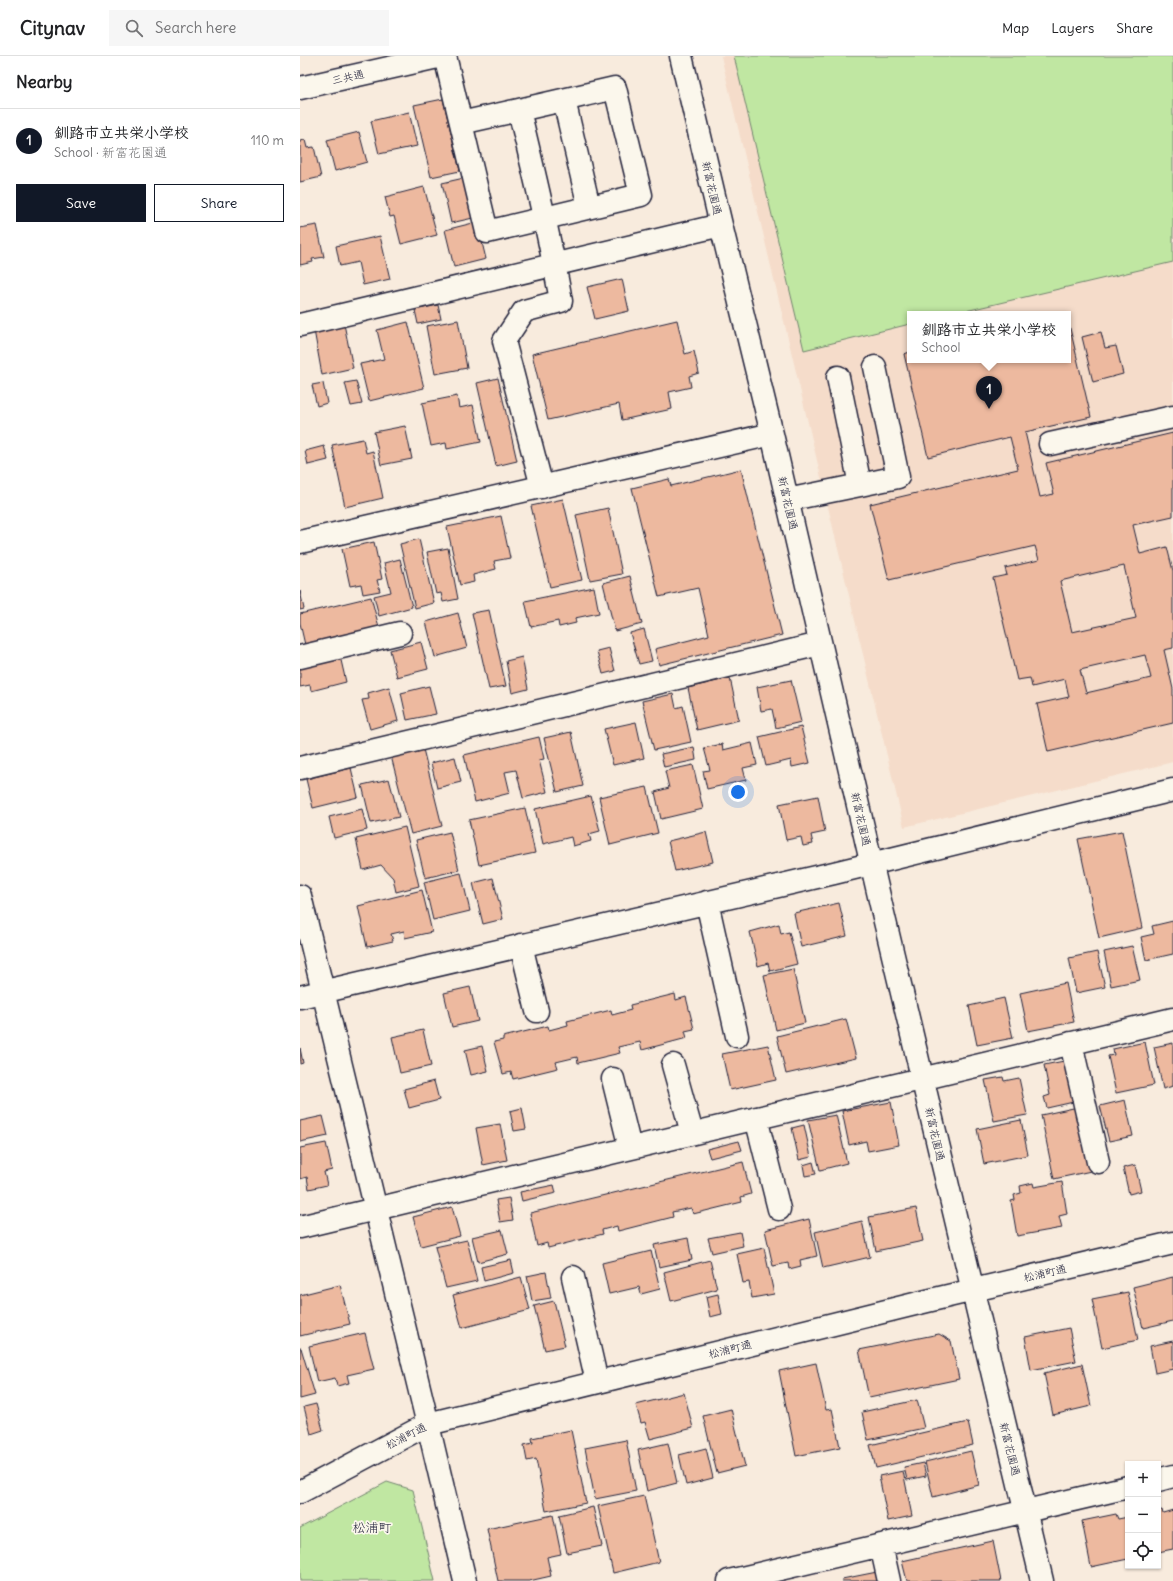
<!DOCTYPE html>
<meta charset="utf-8">
<style>
:root{--surface:#fff;--page:#f6f6f6;--text:#202124;--muted:#757577;--line:#e0e0e0;--accent:#111827}
body{margin:0;font-family:Delius,"Klee One",sans-serif;background:var(--page);color:var(--text)}
.controls{position:absolute;right:12px;bottom:12px;display:grid;overflow:hidden;border-radius:0px;box-shadow:0 1px 3px #0004}
.controls button{width:36px;height:36px;display:grid;place-items:center;padding:0;border:0;border-bottom:1px solid var(--line);background:var(--surface);color:var(--text);font:20px sans-serif}
.you{position:absolute;left:438px;top:736px;width:14px;height:14px;margin:-10px;border:3px solid #fff;border-radius:50%;background:#1a73e8;box-shadow:0 0 0 6px #1a73e833}
.badge{display:grid;place-items:center;width:26px;height:26px;border-radius:50%;background:var(--accent);color:#fff;font-size:13px;font-weight:700}
.pin{position:absolute;translate:-50% -33px;filter:drop-shadow(0 1px 2px #0008)}
.pin::after{content:'';position:absolute;top:21px;width:14px;height:12px;background:inherit;clip-path:polygon(0 0,100% 0,50% 100%)}
.popup{position:absolute;left:607px;top:255px;width:164px;height:52px;box-sizing:border-box;display:grid;place-content:center;border-radius:0px;background:var(--surface);filter:drop-shadow(0 1px 3px #0005);font-size:13px;white-space:nowrap;color:var(--muted)}
.popup b{font-size:15px;color:var(--text)}
.popup::after{content:'';position:absolute;left:50%;top:100%;margin-left:-8px;border:8px solid transparent;border-top-color:var(--surface)}
.list{margin:0;padding:0;list-style:none}
h2{display:flex;justify-content:space-between;align-items:center;height:52px;margin:0;padding:0 16px;font-size:17px}
h2 small{font-size:13px;font-weight:400;color:var(--muted)}
.list li{display:grid;grid-template-columns:26px 1fr auto;gap:12px;align-items:center;box-sizing:border-box;height:64px;padding:0 16px;border-top:1px solid var(--line)}
.list b{display:block;font-size:15px;white-space:nowrap}
.list p{margin:0;font-size:13px;white-space:nowrap;color:var(--muted)}
.list em{font-size:13px;font-style:normal;color:var(--muted)}
.actions{display:flex;gap:8px;padding:12px 16px}
.actions a{flex:1;padding:9px 0;border:1px solid var(--accent);border-radius:0px;text-align:center;font-size:14px;color:var(--accent)}
.actions .main{background:var(--accent);color:#fff}
.icon{flex:none;width:22px;height:22px;fill:none;stroke:currentColor;stroke-width:2;stroke-linecap:round;stroke-linejoin:round}
.map{position:relative;flex:none;width:873px;height:1525px;overflow:hidden}
header{display:flex;align-items:center;gap:24px;box-sizing:border-box;height:56px;padding:0 20px;background:var(--surface);border-bottom:1px solid var(--line)}
header strong{font-size:19px}
nav{display:flex;gap:22px;margin-inline-start:auto;font-size:14px}
.search{width:280px;height:36px;background:var(--page);display:flex;align-items:center;gap:10px;box-sizing:border-box;padding:0 14px;border-radius:0px;color:var(--muted);font-size:15px}
main{display:flex}
aside{flex:1;background:var(--surface)}
.map>svg:first-child{display:block}
.built{fill:#f5dcca;fill-rule:evenodd}
.green{fill:#c0e7a2;stroke:#71846e}
.building{fill:#edb99f;stroke:#22223b;fill-rule:evenodd}
.lines{fill:none;stroke-linecap:round;stroke-linejoin:round}
.minor-casing{stroke:#22223b;stroke-width:25}
.minor{stroke:#fbf7ec;stroke-width:22}
.labels{text-anchor:middle;stroke-width:3.5;stroke-linejoin:round;paint-order:stroke}
.street-label{font-size:11px;fill:#22223b;stroke:#fbf7ec}
.quarter-label{font-size:13px;fill:#22223b;stroke:#fbf7ec}
</style>
<header>
<strong>Citynav</strong>
<div class="search"><svg class="icon" aria-label="search" viewBox="0 0 24 24"><circle cx="10" cy="10" r="6"/><path d="M15 15l6 6"/></svg>Search here</div>
<nav><a>Map</a><a>Layers</a><a>Share</a></nav>
</header>
<main>
<aside>
<h2>Nearby<small></small></h2>
<ul class="list">
<li><span class="badge">1</span><div><b>釧路市立共栄小学校</b><p>School · 新富花園通</p></div><em>110 m</em></li>
</ul>
<div class="actions"><a class="main">Save</a><a>Share</a></div>
</aside>
<div class="map">
<svg width="873" height="1525" viewBox="0 0 873 1525">
<rect width="100%" height="100%" fill="#f8ebdd"/>
<filter id="ink" filterUnits="userSpaceOnUse"><feTurbulence type="fractalNoise" baseFrequency=".025" numOctaves="2"/><feDisplacementMap in="SourceGraphic" scale="8" xChannelSelector="R" yChannelSelector="G"/><feConvolveMatrix kernelMatrix="1 2 1 2 8 2 1 2 1" color-interpolation-filters="sRGB"/></filter>
<g filter="url(#ink)">
<path class="built" d="M421 0H873V706L604 771ZM610 258H768V304H610Z"/>
<path class="green" d="M434 0H873V206L653 258H610V268L504 294Z
M87 1426 113 1434 135 1525H0V1472Z"/>
<path class="building" d="M143 43 160 115 131 121 114 49Z
M109 56 117 90 79 98 71 65Z
M59 76 67 106 35 115 27 84Z
M5 84 7 92 14 91 21 121 0 126V85Z
M164 122 173 162 151 167 142 127Z
M124 131 137 179 101 188 94 160 90 161 85 141Z
M177 166 186 203 154 211 145 174Z
M17 169 24 201 12 203 13 206 0 209V172Z
M80 180 90 223 63 229 58 206 40 210 36 190Z
M322 223 329 255 295 263 287 231Z
M138 249 141 263 118 268 115 254Z
M158 264 167 312 135 318 126 270Z
M377 264 385 298 394 295 399 317 389 320 391 331 369 336 372 353 322 364 319 348 248 364 232 298Z
M768 264 791 361 725 376 740 441 754 438 746 407 873 377V460L833 469 840 498 867 491 873 515V592L864 594 873 633V667L748 696 737 648 769 641 765 623 732 631 730 622 717 624 693 522 707 519 705 512 739 504 735 490 589 524 570 448 718 413 710 381 628 401 604 298 610 296V304H768ZM824 510 836 562 772 576 760 525ZM845 599 851 622 786 637 780 614Z
M108 266 124 332 69 345 60 308 84 303 77 274Z
M44 268 53 312 22 319 14 274Z
M801 276 805 292 816 290 823 318 793 326 782 281Z
M198 322 217 405 196 410 177 327Z
M56 325 62 348 51 350 45 327Z
M23 327 27 347 17 350 12 329Z
M157 340 159 352 173 349 181 386 147 393 146 387 131 390 122 347Z
M105 370 112 403 81 409 74 376Z
M63 383 66 397 73 395 83 442 45 451 32 389Z
M24 390 28 404 8 409 5 395Z
M441 413 482 579 359 609 355 593 409 579 398 532 359 541 332 432 369 423 371 430Z
M263 443 282 524 250 531 231 450Z
M308 452 322 518 290 524 276 459Z
M201 460 210 502 194 505 196 513 173 519 174 526 160 529 147 471Z
M119 483 134 547 115 552 100 488Z
M74 486 82 523 77 524 80 535 63 538 61 528 50 530 42 493Z
M148 492 158 543 143 546 141 537 136 538 127 496Z
M100 503 112 551 79 560 74 540 91 536 84 507Z
M330 520 342 568 315 575 303 527Z
M294 531 299 557 275 562 276 567 259 571 258 565 231 571 225 545Z
M0 535 4 553 0 554Z
M71 541 79 571 5 589 0 567V558Z
M189 554 206 630 189 633 172 557Z
M158 557 167 592 135 601 126 566Z
M344 573 352 605 339 608 330 577Z
M121 586 128 613 97 621 90 594Z
M309 592 315 615 303 618 297 595Z
M40 600 46 626 11 635 10 629 0 631V610Z
M222 601 228 633 212 637 206 605Z
M430 622 439 664 397 674 388 632Z
M491 624 501 666 476 672 472 653 461 655 457 631Z
M129 630 136 658 107 664 101 637Z
M89 631 98 665 70 673 62 644 69 643 68 637Z
M373 638 376 652 383 650 391 686 354 694 342 645Z
M336 666 344 702 313 709 304 673Z
M501 671 510 707 492 711 491 704 466 710 459 681Z
M271 676 283 730 257 736 244 682Z
M239 681 244 703 239 704 247 736 223 742 216 714 205 716 210 737 175 746 164 699Z
M452 687 457 709 443 712 446 724 407 733 403 715 410 714 404 692 422 688 423 694Z
M394 691 396 704 364 711 361 698Z
M123 693 142 770 111 778 91 700Z
M155 701 161 726 137 732 131 707Z
M393 709 403 753 361 763 355 736 369 732 365 715Z
M51 712 58 741 13 752 6 723Z
M89 723 99 761 71 767 62 729Z
M347 731 358 777 310 789 299 741Z
M291 740 300 775 289 778 291 785 273 790 271 781 243 788 235 753Z
M518 740 525 776 511 779 513 788 503 790 501 781 486 784 479 748Z
M225 752 235 797 179 809 169 764Z
M62 753 67 774 34 782 29 761Z
M105 771 119 830 96 836 93 822 81 809 63 814 56 783Z
M822 775 842 872 799 882 778 783Z
M150 776 159 814 125 822 116 784Z
M406 776 413 806 375 815 368 785Z
M161 817 170 855 133 864 124 826Z
M193 822 203 863 183 868 173 827Z
M122 834 132 876 105 882 104 875 91 878 93 885 67 891 58 850Z
M539 847 547 880 501 891 494 857Z
M873 865V898L846 904 841 881 854 878 852 870Z
M479 868 481 878 489 876 497 908 470 915 468 907 458 910 450 876Z
M832 890 840 924 811 930 804 896Z
M797 896 805 931 776 937 769 902Z
M493 913 505 967 476 974 464 919Z
M766 927 774 966 728 975 720 937Z
M170 931 178 965 152 971 144 937Z
M375 938 376 944 386 941 394 973 385 975 387 982 342 994 340 986 318 991 320 997 278 1007 277 1001 256 1006 258 1012 213 1023 211 1016 203 1018 194 986 203 984V981L248 970 249 974 268 969 267 965 311 954 312 959 331 954 330 949Z
M704 942 713 982 677 989 669 950Z
M546 963 556 1002 486 1018 477 980Z
M123 974 131 1010 100 1017 92 981Z
M845 986 854 1029 816 1037 808 1000 814 999 813 993Z
M873 987V1030L863 1033 854 991Z
M468 989 476 1024 430 1034 422 998Z
M182 990 188 1015 171 1019 165 994Z
M0 992 3 1007 0 1008Z
M769 1004 778 1045 747 1052 744 1041 750 1039 744 1009Z
M703 1021 704 1025 719 1022 727 1059 694 1065 685 1024Z
M134 1025 139 1044 109 1052 104 1033Z
M825 1044 833 1080 809 1085 800 1050Z
M591 1046 599 1089 568 1095 566 1085 549 1089 542 1055Z
M778 1051 791 1115 754 1123 741 1059Z
M222 1052 226 1073 214 1075 210 1055Z
M536 1059 547 1107 520 1114 508 1064Z
M23 1060 28 1080 0 1086V1065Z
M721 1064 728 1099 684 1108 677 1073Z
M200 1068 207 1104 183 1109 176 1072Z
M504 1069 511 1101 499 1104 492 1072Z
M439 1085 442 1094 410 1102 407 1093Z
M26 1087 32 1114 24 1116 27 1129 9 1133 7 1121 0 1123V1092Z
M443 1106 451 1138 441 1141 442 1146 393 1158 391 1152 372 1156 373 1161 318 1175 317 1170 302 1174 303 1178 248 1192 247 1187 237 1190 230 1157Z
M513 1106 516 1118 505 1120 503 1109Z
M835 1109 841 1135 829 1138 823 1112Z
M762 1126 767 1158 759 1160 762 1172 717 1180 711 1145 715 1144 714 1139 721 1137 720 1130 733 1127 734 1131Z
M254 1129 256 1137 222 1145 220 1136Z
M209 1142 213 1164 200 1166 196 1144Z
M152 1151 160 1180 121 1190 113 1161Z
M616 1152 623 1185 576 1195 569 1161Z
M509 1163 517 1200 500 1204 501 1210 489 1213 488 1207 473 1210 465 1174Z
M562 1165 570 1201 523 1212 515 1176Z
M202 1174 208 1198 178 1206 172 1181Z
M440 1176 443 1190 412 1197 408 1182Z
M388 1182 392 1204 359 1211 354 1189Z
M167 1184 177 1225 146 1232 135 1191Z
M464 1192 474 1238 452 1242 449 1226 443 1227 437 1198Z
M351 1195 360 1233 341 1238 339 1231 309 1238 302 1207Z
M211 1204 214 1217 184 1225 181 1211Z
M410 1204 417 1233 371 1245 364 1216Z
M246 1216 251 1242 232 1245 227 1220Z
M221 1221 230 1254 162 1272 153 1239Z
M873 1221V1265L843 1272 833 1231Z
M40 1229 50 1268 0 1280V1239Z
M828 1236 838 1284 802 1292 792 1243Z
M418 1238 422 1258 410 1261 406 1241Z
M254 1245 265 1290 245 1294 234 1250Z
M769 1272 776 1305 731 1314 725 1281Z
M65 1277 74 1313 47 1319 49 1327 37 1330 35 1322 17 1326 9 1290Z
M639 1278 651 1285 659 1323 569 1342 559 1294Z
M873 1285V1313L855 1317 850 1290Z
M0 1292H1L15 1339 0 1343Z
M516 1307 526 1354 532 1353 540 1391 496 1400 479 1315Z
M782 1308 791 1350 753 1359 744 1317Z
M384 1337 393 1372 350 1383 345 1366 341 1367 336 1349Z
M617 1344 624 1372 568 1384 562 1356Z
M16 1348 23 1374 11 1378 4 1351Z
M431 1353 445 1410 417 1417 403 1360Z
M668 1366 673 1389 576 1412 570 1389Z
M271 1374 286 1447 246 1455 236 1403 227 1405 224 1389 233 1387 232 1382Z
M326 1384 336 1435 295 1443 285 1392Z
M368 1387 377 1427 347 1435 338 1394Z
M406 1392 413 1422 386 1429 379 1399Z
M671 1395 679 1429 633 1441 625 1406Z
M623 1407 626 1420 607 1424 604 1411Z
M603 1415 612 1460 588 1465 579 1420Z
M344 1440 359 1506 313 1517 298 1450Z
M293 1451 302 1490 267 1497 259 1459Z
M862 1454 863 1457 873 1454V1493L858 1496V1455Z
M816 1458 818 1463 828 1461V1503L791 1511 782 1465Z
M253 1459 261 1498 247 1501 251 1520 229 1525H198L187 1473Z
M693 1485 701 1525H607L602 1505Z
M577 1516 579 1525H542V1523Z"/>
<g class="lines">
<defs>
<path id="minor" d="M145 0 187 176 341 139 315 32 219 54C234 117 250 181 261 245L224 255 204 285 242 431
M381 0 421 169 472 378 582 853 742 1525
M0 32 142 0
M264 44 289 151
M161 67 219 54
M0 269 421 169
M750 388 873 361
M560 429 598 421 575 311
M487 444 560 429 538 321
M0 486 472 378
M0 601 100 577
M0 712 520 588
M0 840C53 1068 112 1296 165 1525
M407 846 437 980
M221 889 237 955
M0 941 534 817 873 734
M771 987 798 1106
M373 1009 392 1077
M313 1023 330 1092
M456 1062 479 1153
M0 1171 873 963
M273 1221 297 1326
M858 1424 873 1420
M0 1436 128 1368 627 1245 873 1187
M581 1489 589 1525
M429 1525 828 1431"/>
</defs>
<use href="#minor" class="minor-casing"/>
<use href="#minor" class="minor"/>
</g>
</g>
<g class="labels">
<g class="street-label">
<text transform="translate(48 21) rotate(-13)" y="4">三共通</text>
<text transform="translate(412 132) rotate(77)" y="4">新富花園通</text>
<text transform="translate(488 447) rotate(77)" y="4">新富花園通</text>
<text transform="translate(561 763) rotate(77)" y="4">新富花園通</text>
<text transform="translate(635 1078) rotate(77)" y="4">新富花園通</text>
<text transform="translate(745 1217) rotate(-13)" y="4">松浦町通</text>
<text transform="translate(430 1293) rotate(-14)" y="4">松浦町通</text>
<text transform="translate(106 1380) rotate(-27)" y="4">松浦町通</text>
<text transform="translate(710 1393) rotate(76)" y="4">新富花園通</text>
</g>
<g class="quarter-label">
<text x="72" y="1476">松浦町</text>
</g>
</g>
</svg>
<div class="controls">
<button>+</button>
<button>−</button>
<button><svg class="icon" aria-label="locate" viewBox="0 0 24 24"><circle cx="12" cy="12" r="6"/><path d="M12 2v4M12 18v4M2 12h4M18 12h4"/></svg></button>
</div>
<div class="you"></div>
<div class="pin badge" style="left:689px;top:353px">1</div>
<div class="popup"><b>釧路市立共栄小学校</b>School</div>
</div>
</main>
